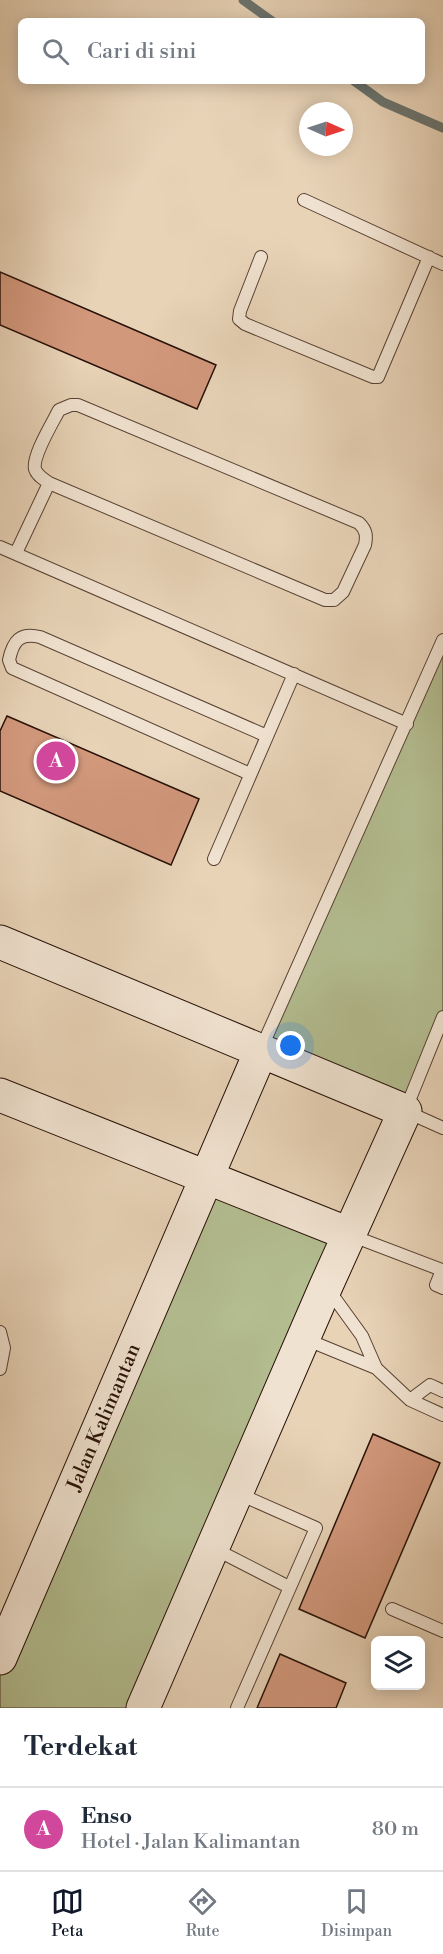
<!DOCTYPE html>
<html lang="id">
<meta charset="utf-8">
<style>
:root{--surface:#fff;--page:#f6f6f7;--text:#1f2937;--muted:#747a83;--line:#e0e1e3;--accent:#111827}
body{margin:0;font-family:"Libre Bodoni",serif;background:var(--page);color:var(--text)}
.controls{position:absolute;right:18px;bottom:18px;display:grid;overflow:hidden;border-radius:9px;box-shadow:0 3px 15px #0003}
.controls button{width:54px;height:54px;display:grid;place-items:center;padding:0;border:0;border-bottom:2px solid var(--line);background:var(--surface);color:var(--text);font:30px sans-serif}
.compass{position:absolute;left:299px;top:102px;width:54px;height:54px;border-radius:50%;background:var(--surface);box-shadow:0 3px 15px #0003;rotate:93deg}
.you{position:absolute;left:291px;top:1046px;width:21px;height:21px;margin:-15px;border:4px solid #fff;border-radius:50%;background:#1a73e8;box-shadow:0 0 0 9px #1a73e833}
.badge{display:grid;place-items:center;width:39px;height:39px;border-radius:50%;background:var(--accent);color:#fff;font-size:20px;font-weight:700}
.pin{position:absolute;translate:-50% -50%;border:3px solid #fff;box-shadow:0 2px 6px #0006}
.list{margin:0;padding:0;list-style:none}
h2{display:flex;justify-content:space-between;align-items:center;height:78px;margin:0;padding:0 24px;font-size:26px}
h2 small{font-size:20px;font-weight:400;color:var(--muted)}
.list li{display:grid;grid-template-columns:39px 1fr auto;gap:18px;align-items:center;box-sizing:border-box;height:84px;padding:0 24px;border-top:2px solid var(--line)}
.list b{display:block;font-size:22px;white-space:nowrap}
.list p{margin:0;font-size:20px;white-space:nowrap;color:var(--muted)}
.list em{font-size:20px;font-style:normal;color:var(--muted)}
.icon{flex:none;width:33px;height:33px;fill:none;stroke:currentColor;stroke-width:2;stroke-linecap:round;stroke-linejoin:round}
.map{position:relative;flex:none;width:443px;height:1708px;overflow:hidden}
.search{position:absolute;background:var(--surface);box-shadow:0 3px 15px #0003;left:18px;right:18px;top:18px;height:66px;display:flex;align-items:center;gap:15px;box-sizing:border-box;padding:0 21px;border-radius:9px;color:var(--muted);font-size:22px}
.sheet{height:162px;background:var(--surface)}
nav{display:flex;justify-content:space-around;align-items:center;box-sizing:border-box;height:84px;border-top:2px solid var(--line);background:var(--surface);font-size:16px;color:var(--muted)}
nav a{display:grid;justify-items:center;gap:3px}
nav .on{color:var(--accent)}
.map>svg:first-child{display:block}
.green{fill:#b3bd90;stroke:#6d664c;stroke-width:1.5}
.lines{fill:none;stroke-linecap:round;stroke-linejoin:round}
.stream{stroke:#6b746f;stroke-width:9}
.building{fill:#d2987c;stroke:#271007;stroke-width:1.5}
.lane-casing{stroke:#574133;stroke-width:14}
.secondary-casing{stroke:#271007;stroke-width:35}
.lane{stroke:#f0e2d0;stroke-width:12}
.secondary{stroke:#f0e2d0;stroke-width:33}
.labels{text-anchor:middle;stroke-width:4.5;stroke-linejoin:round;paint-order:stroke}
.street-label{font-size:20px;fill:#271007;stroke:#f0e2d0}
</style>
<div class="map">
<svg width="443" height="1708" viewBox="0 0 443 1708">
<rect width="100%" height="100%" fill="#e8d3b7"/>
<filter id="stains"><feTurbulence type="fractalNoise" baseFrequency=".00333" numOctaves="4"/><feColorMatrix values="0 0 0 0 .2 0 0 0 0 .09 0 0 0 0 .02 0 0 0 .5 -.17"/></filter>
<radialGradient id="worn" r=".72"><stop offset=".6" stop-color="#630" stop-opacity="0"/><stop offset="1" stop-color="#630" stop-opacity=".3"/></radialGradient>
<path class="green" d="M443 640V1017L405 1111 261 1051Z
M207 1176 349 1234 143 1708H0V1658Z"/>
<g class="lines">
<path class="stream" d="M243 0 272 21
M354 81 383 102 443 128"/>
</g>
<path class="building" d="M0 272 216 365 197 409 0 325Z
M7 716 199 799 171 865 0 791V731Z
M373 1434 440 1463 365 1638 299 1609Z
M280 1654 346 1683 336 1708H257Z"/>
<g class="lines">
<defs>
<path id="lane" d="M304 200 443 264
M261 257 240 311 239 319 245 324 373 377H378L429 257
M71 405H78L359 523C366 530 367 535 365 545L343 592 334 600H325L49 483C44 479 37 476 35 469 32 456 53 422 59 410Z
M0 547 407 724
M16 553 49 483
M250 774 12 668 9 660C13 641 20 632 40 637L267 736
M214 859 294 674
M443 1017 405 1111 443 1128
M261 1049 443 640
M350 1235 442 1270 436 1285 443 1288
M328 1289 362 1336 376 1368 410 1400 443 1415
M0 1332 4 1348 0 1369
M305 1339 376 1368
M410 1400 430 1385 443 1391
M213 1548 289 1587
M392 1609 443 1631
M237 1708 316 1528 237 1493"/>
<path id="secondary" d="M0 942 405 1111 326 1286 143 1708
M0 1095 349 1234
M0 1658 261 1051"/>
</defs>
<use href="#lane" class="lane-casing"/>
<use href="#secondary" class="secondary-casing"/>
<use href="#lane" class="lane"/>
<use href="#secondary" class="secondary"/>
</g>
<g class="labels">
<g class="street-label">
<text transform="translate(103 1417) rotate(-67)" y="7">Jalan Kalimantan</text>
</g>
</g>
<rect width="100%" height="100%" filter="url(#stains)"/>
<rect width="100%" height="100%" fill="url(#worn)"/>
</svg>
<div class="controls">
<button><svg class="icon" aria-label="layers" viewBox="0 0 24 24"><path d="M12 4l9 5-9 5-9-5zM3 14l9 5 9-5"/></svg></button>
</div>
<svg class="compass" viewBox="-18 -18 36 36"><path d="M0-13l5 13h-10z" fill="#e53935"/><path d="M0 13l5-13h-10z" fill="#747a83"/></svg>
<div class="you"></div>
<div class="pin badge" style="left:56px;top:761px;background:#d1479c">A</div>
<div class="search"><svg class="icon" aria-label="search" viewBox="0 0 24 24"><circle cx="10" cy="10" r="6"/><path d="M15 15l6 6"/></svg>Cari di sini</div>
</div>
<section class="sheet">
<h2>Terdekat<small></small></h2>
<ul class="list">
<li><span class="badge" style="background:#d1479c">A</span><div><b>Enso</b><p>Hotel · Jalan Kalimantan</p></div><em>80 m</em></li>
</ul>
</section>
<nav>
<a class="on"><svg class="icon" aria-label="map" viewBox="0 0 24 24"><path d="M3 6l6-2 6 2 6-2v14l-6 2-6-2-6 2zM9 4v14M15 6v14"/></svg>Peta</a>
<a><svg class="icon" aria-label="directions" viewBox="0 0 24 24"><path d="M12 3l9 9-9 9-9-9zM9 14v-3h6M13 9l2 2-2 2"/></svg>Rute</a>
<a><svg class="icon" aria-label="saved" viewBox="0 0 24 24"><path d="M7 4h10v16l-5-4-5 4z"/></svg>Disimpan</a>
</nav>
